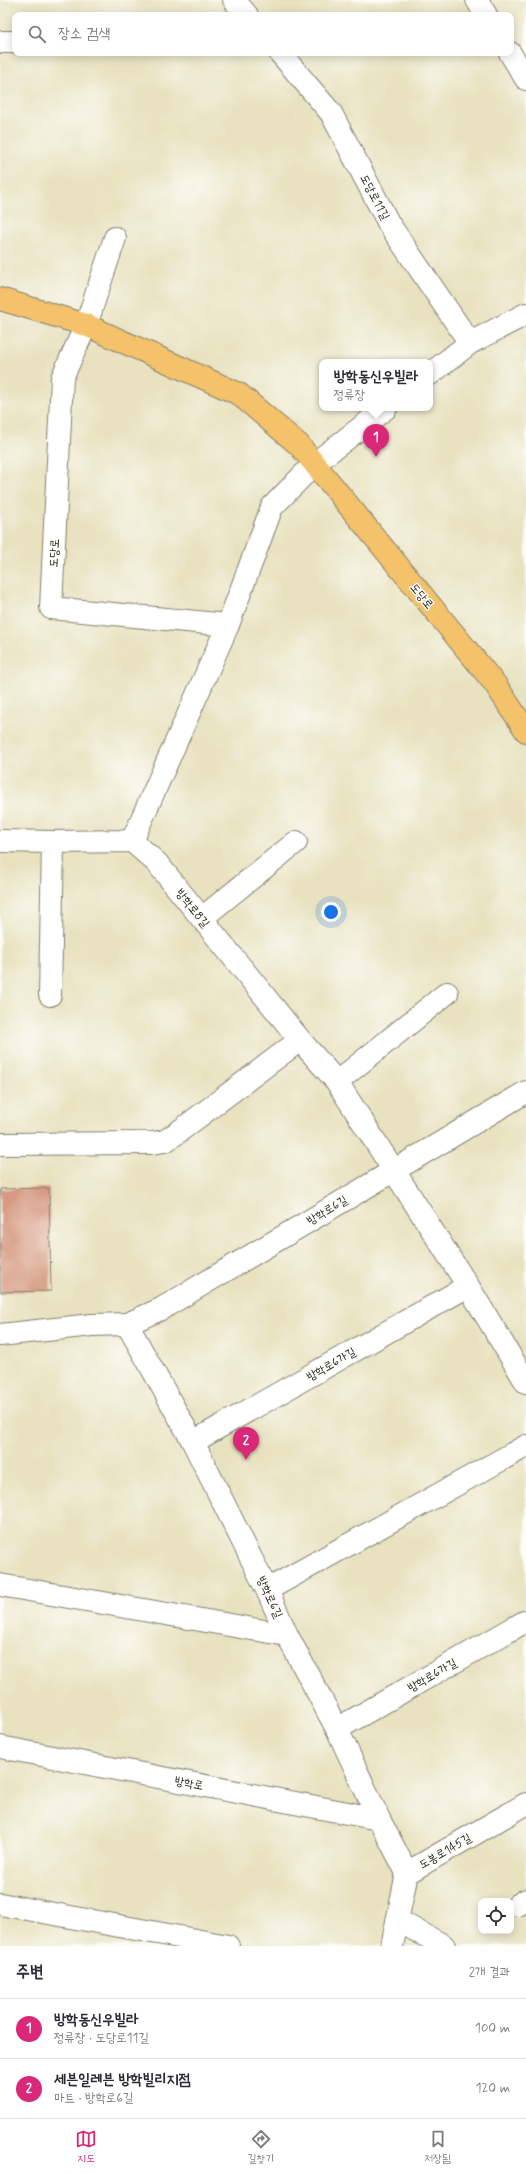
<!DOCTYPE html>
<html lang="ko">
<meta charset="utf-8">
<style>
:root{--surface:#fff;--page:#f2f2f3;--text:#2b2b33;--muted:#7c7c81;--line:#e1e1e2;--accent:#db2777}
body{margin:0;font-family:Mynerve,"Poor Story",sans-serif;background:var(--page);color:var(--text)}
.controls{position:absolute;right:12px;bottom:12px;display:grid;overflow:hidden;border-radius:8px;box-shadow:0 2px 10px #0003}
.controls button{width:36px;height:36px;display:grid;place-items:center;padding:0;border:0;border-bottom:1px solid var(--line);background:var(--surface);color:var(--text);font:20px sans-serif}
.you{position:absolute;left:331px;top:912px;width:14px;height:14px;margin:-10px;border:3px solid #fff;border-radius:50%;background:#1a73e8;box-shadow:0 0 0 6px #1a73e833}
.badge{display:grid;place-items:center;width:26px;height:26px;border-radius:50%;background:var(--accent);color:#fff;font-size:13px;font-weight:700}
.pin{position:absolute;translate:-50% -33px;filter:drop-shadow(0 1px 2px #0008)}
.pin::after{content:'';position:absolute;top:21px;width:14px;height:12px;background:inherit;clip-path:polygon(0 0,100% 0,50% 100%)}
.popup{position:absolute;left:319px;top:359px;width:114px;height:52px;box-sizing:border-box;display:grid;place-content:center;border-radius:8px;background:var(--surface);filter:drop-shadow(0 1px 3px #0005);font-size:13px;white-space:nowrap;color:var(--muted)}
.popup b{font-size:15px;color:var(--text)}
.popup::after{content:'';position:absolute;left:50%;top:100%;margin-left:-8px;border:8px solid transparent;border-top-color:var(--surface)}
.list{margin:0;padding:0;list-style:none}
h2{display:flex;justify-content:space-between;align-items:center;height:52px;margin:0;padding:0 16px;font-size:17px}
h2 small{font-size:13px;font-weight:400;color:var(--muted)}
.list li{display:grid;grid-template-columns:26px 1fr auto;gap:12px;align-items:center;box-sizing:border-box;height:60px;padding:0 16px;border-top:1px solid var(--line)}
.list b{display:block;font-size:15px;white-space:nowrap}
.list p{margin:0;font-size:13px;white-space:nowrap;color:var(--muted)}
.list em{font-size:13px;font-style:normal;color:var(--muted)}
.icon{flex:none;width:22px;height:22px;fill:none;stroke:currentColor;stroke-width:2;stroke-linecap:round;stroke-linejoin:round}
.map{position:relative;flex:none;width:526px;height:1946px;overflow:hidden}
.search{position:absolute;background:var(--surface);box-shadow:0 2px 10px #0003;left:12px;right:12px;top:12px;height:44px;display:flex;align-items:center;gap:10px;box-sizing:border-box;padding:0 14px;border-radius:8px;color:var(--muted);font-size:15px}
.sheet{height:172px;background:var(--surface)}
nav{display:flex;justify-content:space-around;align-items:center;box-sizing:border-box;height:56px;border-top:1px solid var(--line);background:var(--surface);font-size:11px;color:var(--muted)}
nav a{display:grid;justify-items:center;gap:2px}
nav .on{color:var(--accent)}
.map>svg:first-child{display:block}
.building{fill:#d79b83}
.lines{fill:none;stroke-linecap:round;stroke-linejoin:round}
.minor-casing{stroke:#827f6e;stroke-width:24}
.major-casing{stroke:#827f6e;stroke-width:24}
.minor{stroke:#fff;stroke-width:22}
.major{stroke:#f3c26a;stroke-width:22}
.labels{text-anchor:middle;stroke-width:3;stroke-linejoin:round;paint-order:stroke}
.street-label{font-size:12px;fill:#1c1c1c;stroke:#fdfcf7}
</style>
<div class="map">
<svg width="526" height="1946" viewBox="0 0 526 1946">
<rect width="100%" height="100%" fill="#fdfcf7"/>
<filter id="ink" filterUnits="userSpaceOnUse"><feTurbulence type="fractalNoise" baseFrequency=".025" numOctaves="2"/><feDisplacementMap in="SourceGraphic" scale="8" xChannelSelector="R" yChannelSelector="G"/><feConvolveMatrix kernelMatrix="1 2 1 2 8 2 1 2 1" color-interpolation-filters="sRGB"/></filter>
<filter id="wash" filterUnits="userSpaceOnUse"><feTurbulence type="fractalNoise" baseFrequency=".012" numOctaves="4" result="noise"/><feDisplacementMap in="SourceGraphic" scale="16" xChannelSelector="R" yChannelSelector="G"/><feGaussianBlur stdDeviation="0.9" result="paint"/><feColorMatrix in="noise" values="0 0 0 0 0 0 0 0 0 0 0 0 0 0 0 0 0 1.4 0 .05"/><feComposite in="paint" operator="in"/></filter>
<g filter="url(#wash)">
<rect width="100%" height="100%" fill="#e8e2c0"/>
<g id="blocks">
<path class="building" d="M49 1188 51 1291 0 1292V1189Z"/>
</g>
</g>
<g filter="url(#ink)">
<use href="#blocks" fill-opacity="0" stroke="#827f6e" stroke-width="1"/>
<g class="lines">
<defs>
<path id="minor" d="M234 0 247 15
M477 0 486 15
M0 42H15
M280 53 331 113 389 224 470 343
M510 53 526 79
M115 238 86 325 62 378 51 608 228 625
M430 374 470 343 526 314
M0 841 53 842 132 841 157 863 300 1040 337 1082 468 1286 526 1382
M132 841 228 625 272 507 314 464 386 408
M202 918 296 842
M50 995 53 842
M337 1082 447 993
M0 1144 152 1143 165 1141 177 1133 300 1040
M127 1324 193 1442 267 1590 287 1635 337 1729 379 1819 407 1873
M0 1335 92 1325 127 1324 161 1309 526 1092
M193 1442 468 1286
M0 1585 287 1635
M267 1590 526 1446
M337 1729 526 1621
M0 1747 379 1819
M0 1904 228 1946
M518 1905 526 1900
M397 1920 444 1946
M392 1946 407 1873 526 1804"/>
<path id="major" d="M0 299 86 325 239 394 299 445 495 684 526 731"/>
</defs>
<use href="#minor" class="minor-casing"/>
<use href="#major" class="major-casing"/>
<use href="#minor" class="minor"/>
<use href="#major" class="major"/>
</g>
</g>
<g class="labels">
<g class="street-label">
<text transform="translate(375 197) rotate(62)" y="4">도당로11길</text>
<text transform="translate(54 553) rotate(-87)" y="4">도당로</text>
<text transform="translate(422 596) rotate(51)" y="4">도당로</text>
<text transform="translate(193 908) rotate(51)" y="4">방학로8길</text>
<text transform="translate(327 1210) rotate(-31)" y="4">방학로6길</text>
<text transform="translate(331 1364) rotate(-30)" y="4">방학로6가길</text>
<text transform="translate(270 1597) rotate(65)" y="4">방학로6길</text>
<text transform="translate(432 1675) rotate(-30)" y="4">방학로6가길</text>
<text transform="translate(189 1783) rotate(11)" y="4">방학로</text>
<text transform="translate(445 1851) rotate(-30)" y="4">도봉로145길</text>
</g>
</g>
</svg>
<div class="controls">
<button><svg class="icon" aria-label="locate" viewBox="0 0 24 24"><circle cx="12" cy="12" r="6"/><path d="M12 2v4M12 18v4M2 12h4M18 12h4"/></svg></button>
</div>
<div class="you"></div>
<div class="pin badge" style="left:376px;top:457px">1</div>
<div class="popup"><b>방학동신우빌라</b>정류장</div>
<div class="pin badge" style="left:246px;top:1460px">2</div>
<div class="search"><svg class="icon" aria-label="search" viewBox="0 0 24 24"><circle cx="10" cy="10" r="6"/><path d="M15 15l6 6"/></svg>장소 검색</div>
</div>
<section class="sheet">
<h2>주변<small>2개 결과</small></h2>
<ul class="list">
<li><span class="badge">1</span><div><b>방학동신우빌라</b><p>정류장 · 도당로11길</p></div><em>100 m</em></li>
<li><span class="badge">2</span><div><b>세븐일레븐 방학빌리지점</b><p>마트 · 방학로6길</p></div><em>120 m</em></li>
</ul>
</section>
<nav>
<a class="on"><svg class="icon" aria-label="map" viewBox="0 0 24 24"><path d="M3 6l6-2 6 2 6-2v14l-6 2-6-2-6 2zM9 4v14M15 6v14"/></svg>지도</a>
<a><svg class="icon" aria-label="directions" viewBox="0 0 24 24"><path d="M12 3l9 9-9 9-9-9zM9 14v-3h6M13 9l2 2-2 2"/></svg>길찾기</a>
<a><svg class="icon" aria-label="saved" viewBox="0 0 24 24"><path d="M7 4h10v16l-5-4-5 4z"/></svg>저장됨</a>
</nav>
